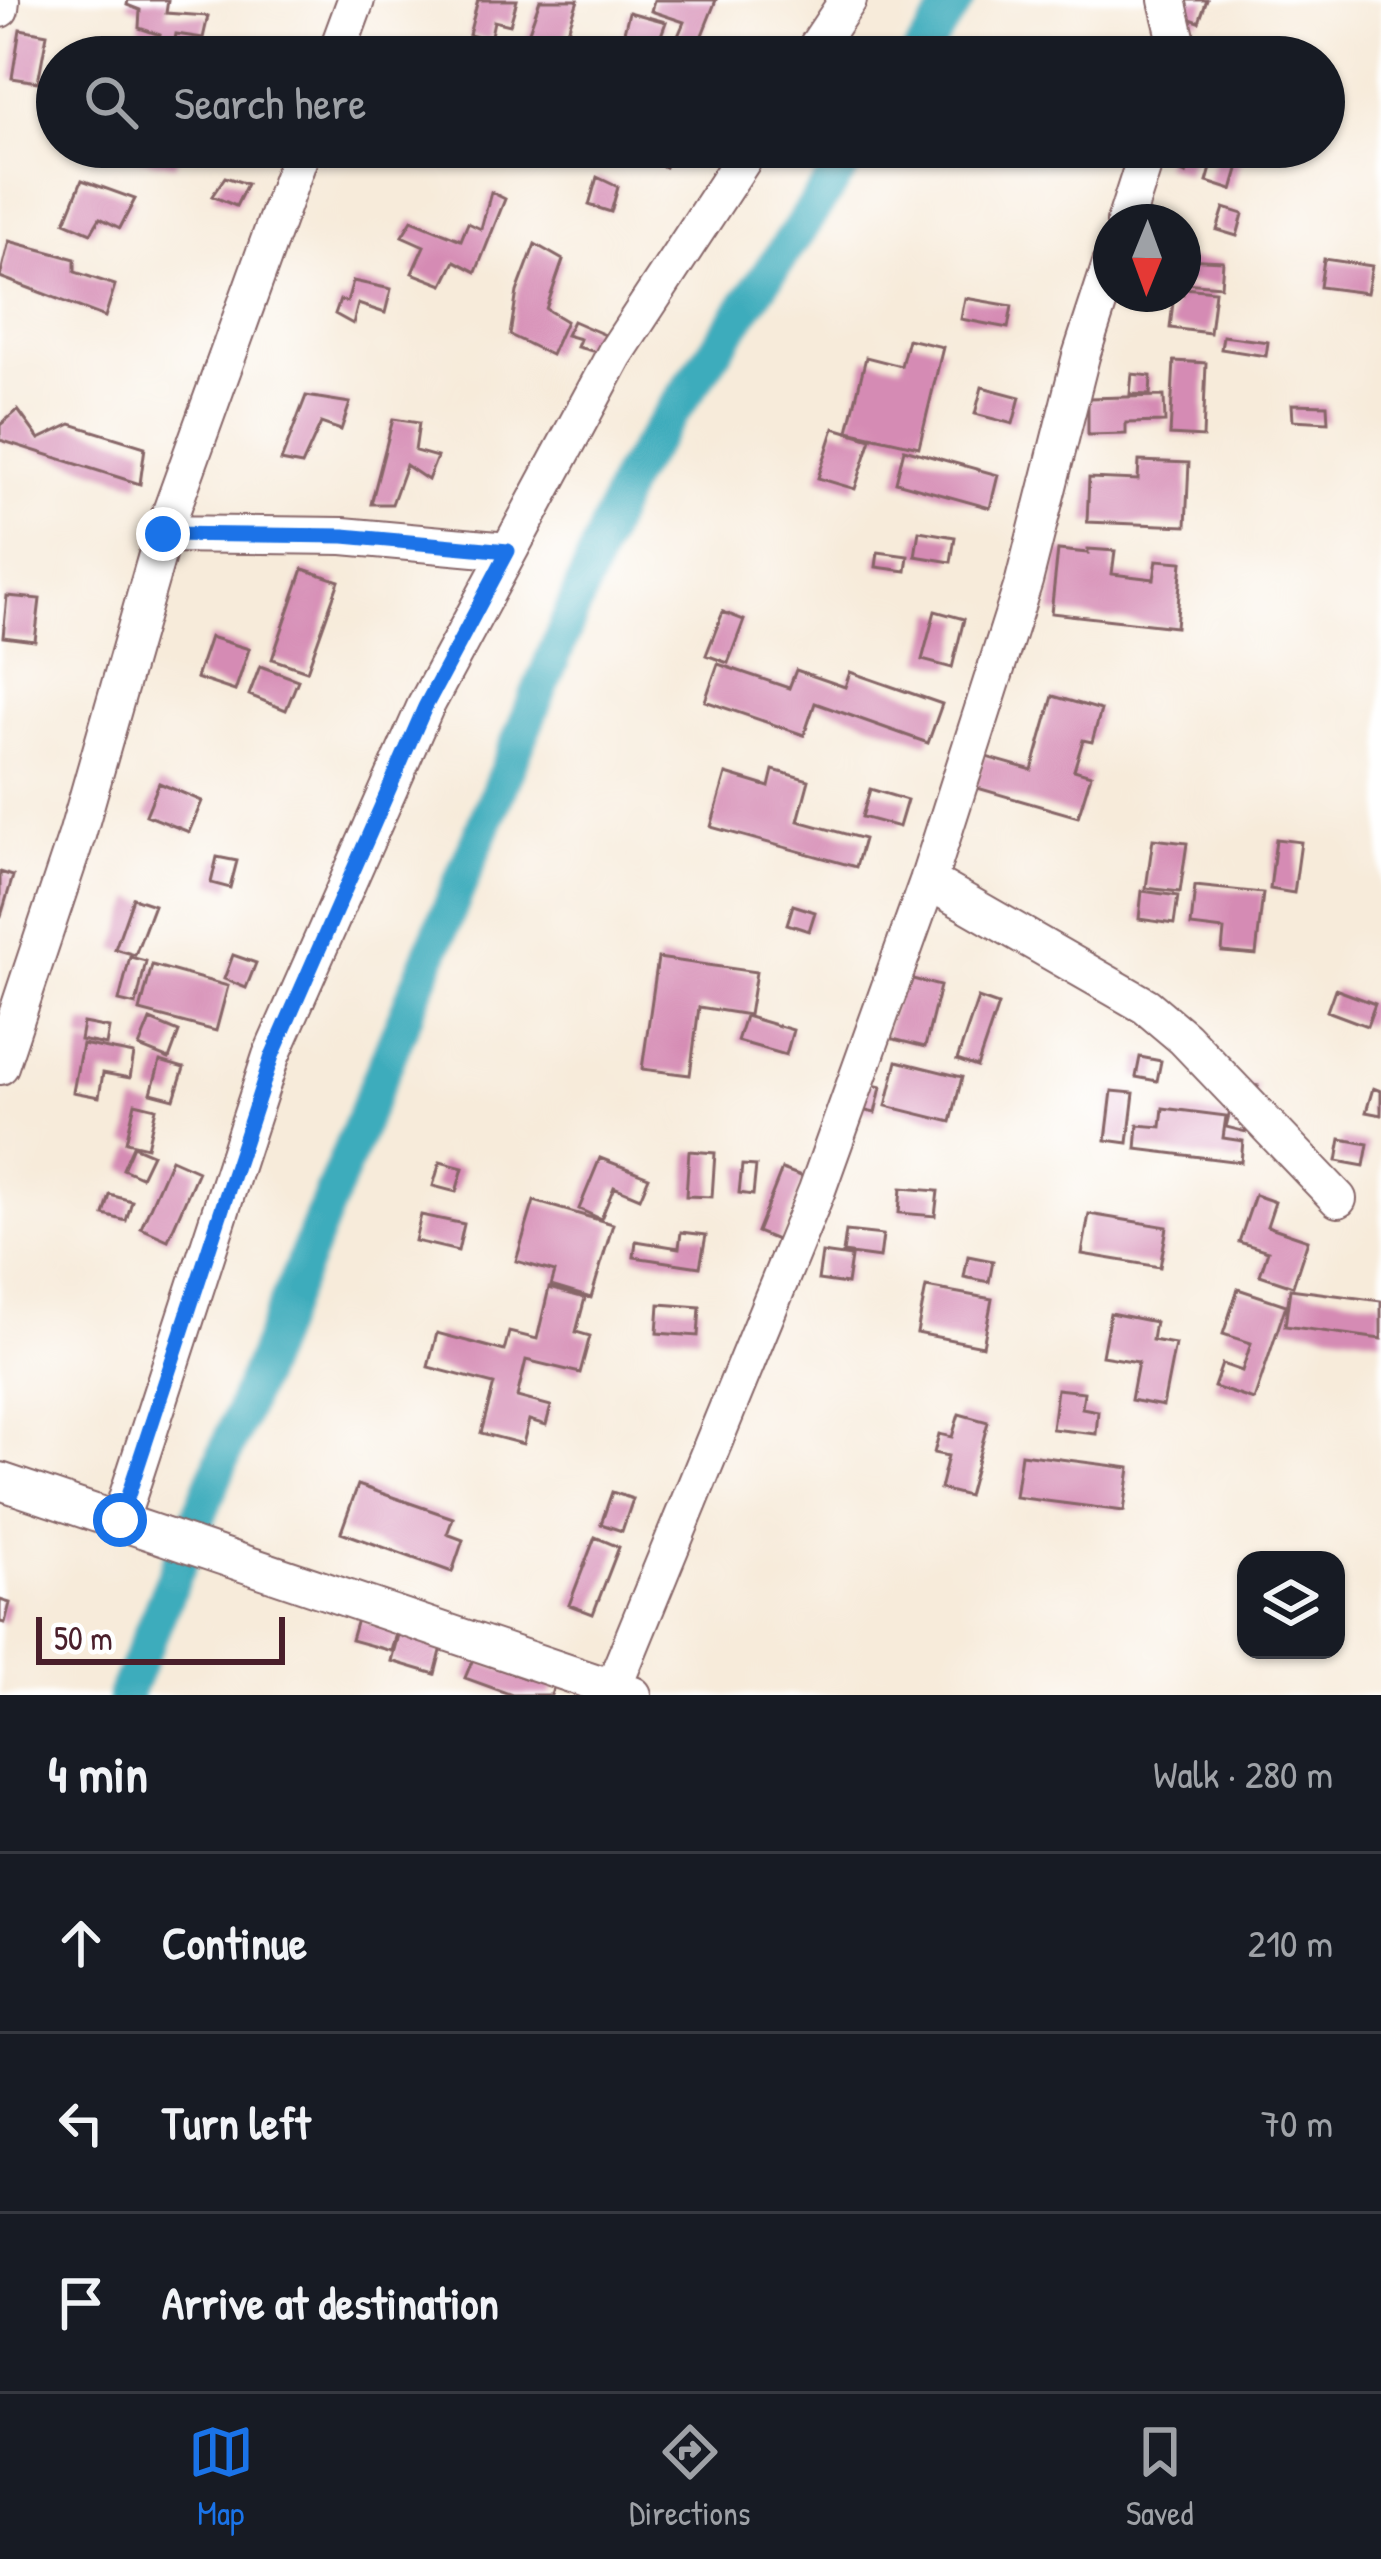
<!DOCTYPE html>
<meta charset="utf-8">
<style>
:root{--surface:#171b24;--page:#20242c;--text:#f1f3f6;--muted:#9ea1a6;--line:#363941;--accent:#1a73e8}
body{margin:0;font-family:"Patrick Hand",sans-serif;background:var(--page);color:var(--text)}
.controls{position:absolute;right:36px;bottom:36px;display:grid;overflow:hidden;border-radius:24px;box-shadow:0 3px 9px #0004}
.controls button{width:108px;height:108px;display:grid;place-items:center;padding:0;border:0;border-bottom:3px solid var(--line);background:var(--surface);color:var(--text);font:60px sans-serif}
.compass{position:absolute;left:1093px;top:204px;width:108px;height:108px;border-radius:50%;background:var(--surface);box-shadow:0 3px 9px #0004;rotate:181deg}
.scale{position:absolute;left:36px;bottom:30px;width:249px;box-sizing:border-box;padding-left:12px;border:6px solid #4a1f2b;border-top:0;font-size:33px;line-height:42px;white-space:nowrap;color:#4a1f2b;-webkit-text-stroke:9px #fff;paint-order:stroke}
.stop{position:absolute;width:36px;height:36px;margin:-27px;border:9px solid #1a73e8;border-radius:50%;background:#fff}
.stop.end{background:#1a73e8;border-color:#fff;box-shadow:0 3px 12px #0008}
.list{margin:0;padding:0;list-style:none}
h2{display:flex;justify-content:space-between;align-items:center;height:156px;margin:0;padding:0 48px;font-size:51px}
h2 small{font-size:39px;font-weight:400;color:var(--muted)}
.list li{display:grid;grid-template-columns:78px 1fr auto;gap:36px;align-items:center;box-sizing:border-box;height:180px;padding:0 48px;border-top:3px solid var(--line)}
.list b{display:block;font-size:45px;white-space:nowrap}
.list em{font-size:39px;font-style:normal;color:var(--muted)}
.icon{flex:none;width:66px;height:66px;fill:none;stroke:currentColor;stroke-width:2;stroke-linecap:round;stroke-linejoin:round}
.map{position:relative;flex:none;width:1381px;height:1695px;overflow:hidden}
.search{position:absolute;background:var(--surface);box-shadow:0 3px 9px #0004;left:36px;right:36px;top:36px;height:132px;display:flex;align-items:center;gap:30px;box-sizing:border-box;padding:0 42px;border-radius:66px;color:var(--muted);font-size:45px}
.sheet{height:696px;background:var(--surface)}
nav{display:flex;justify-content:space-around;align-items:center;box-sizing:border-box;height:168px;border-top:3px solid var(--line);background:var(--surface);font-size:33px;color:var(--muted)}
nav a{display:grid;justify-items:center;gap:6px}
nav .on{color:var(--accent)}
.map>svg:first-child{display:block}
.lines{fill:none;stroke-linecap:round;stroke-linejoin:round}
.canal{stroke:#3eacbc;stroke-width:36}
.building{fill:#d58bb4}
.street-casing{stroke:#876668;stroke-width:40}
.street{stroke:#fff;stroke-width:36}
.route{stroke:#1a73e8;stroke-width:15}
</style>
<div class="map">
<svg width="1381" height="1695" viewBox="0 0 1381 1695">
<rect width="100%" height="100%" fill="#fff"/>
<filter id="ink" filterUnits="userSpaceOnUse"><feTurbulence type="fractalNoise" baseFrequency=".00833" numOctaves="2"/><feDisplacementMap in="SourceGraphic" scale="24" xChannelSelector="R" yChannelSelector="G"/><feConvolveMatrix kernelMatrix="1 2 1 2 8 2 1 2 1" color-interpolation-filters="sRGB"/></filter>
<filter id="wash" filterUnits="userSpaceOnUse"><feTurbulence type="fractalNoise" baseFrequency=".004" numOctaves="4" result="noise"/><feDisplacementMap in="SourceGraphic" scale="48" xChannelSelector="R" yChannelSelector="G"/><feGaussianBlur stdDeviation="2.7" result="paint"/><feColorMatrix in="noise" values="0 0 0 0 0 0 0 0 0 0 0 0 0 0 0 0 0 1.4 0 .05"/><feComposite in="paint" operator="in"/></filter>
<g filter="url(#wash)">
<rect width="100%" height="100%" fill="#f7ebda"/>
<g class="lines">
<path class="canal" d="M918 57 957 0
M125 1695 627 478 856 147"/>
</g>
<g id="blocks">
<path class="building" d="M128 0H168L166 13 208 16 203 38 176 34 172 57H155L160 35 139 28 140 10 127 5Z
M478 0H517L510 25 494 21 490 40 469 35Z
M540 0H578L559 57H520Z
M654 0H716L696 50 676 41 684 22 651 11Z
M1184 0H1207L1199 22 1179 15Z
M629 12 666 22 659 41 698 57H630L634 48 621 44Z
M20 29 47 34 38 82 12 78Z
M1110 37 1132 44 1128 57H1104Z
M119 147H182L175 166 116 155Z
M621 147H675L665 167Z
M1170 147H1196L1186 174 1163 165Z
M1217 147 1243 152 1232 190 1207 182Z
M225 177 247 184 236 206 212 196Z
M597 177 618 187 611 212 589 205Z
M82 180 135 199 120 228 100 218 91 233 65 222Z
M491 192 505 199 476 272 455 261 443 285 412 273 424 246 402 236 412 220 461 240 468 223 481 229Z
M1224 208 1243 214 1237 236 1217 230Z
M9 241 75 259V272L115 285 105 317 0 277Z
M535 244 563 260 546 309 566 321 551 355 510 335 517 292Z
M1183 259 1223 261 1221 286 1183 283Z
M1324 259 1372 266 1367 293 1320 287Z
M353 281 391 289 385 313 358 304 353 324 335 314 340 300 347 302Z
M1183 288 1215 291 1210 333 1170 328 1174 294H1183Z
M965 298 1012 306 1008 328 961 319Z
M573 321 605 335 596 352 577 347 580 339 566 335Z
M1223 336 1268 342 1266 356 1221 349Z
M908 339 943 347 919 447 848 431 866 357 901 366Z
M1174 361 1206 363 1203 437 1170 435Z
M1132 374 1151 376 1150 395 1130 394Z
M982 387 1020 397 1013 424 975 414Z
M306 396 350 403 341 430 321 423 302 465 281 461Z
M1164 396 1165 422 1126 423V434L1088 435V398Z
M1292 404 1327 405 1328 422 1293 420Z
M18 410 39 439 71 424 145 447 140 484 0 440V425Z
M393 419 419 423 415 451 437 457 428 480 406 465 392 504H371Z
M834 428 871 439 855 489 818 478Z
M904 449 998 475 990 508 896 482Z
M1139 461 1189 463 1186 526 1087 522 1089 478 1138 480Z
M919 531 955 537 951 562 915 556Z
M1088 549 1115 551 1112 574 1154 579 1157 560 1182 562 1176 627 1051 613 1058 550 1088 553Z
M878 552 908 556 906 571 876 567Z
M303 569 339 581 307 671 272 659Z
M7 596 40 599 35 641 3 637Z
M935 611 964 619 952 668 922 660Z
M723 612 744 620 728 663 706 655Z
M210 637 249 649 235 691 196 678Z
M718 664 789 688 796 670 845 687 850 672 942 704 928 743 815 703 804 735 705 701Z
M260 666 298 680 286 710 249 695Z
M1053 696 1101 710 1092 742 1083 740 1074 770 1091 775 1078 817 974 787 983 756 1032 770Z
M773 770 809 780 798 821 864 839 856 867 711 827 726 774 769 787Z
M159 783 202 801 189 832 146 815Z
M870 789 907 800 899 827 862 817Z
M1153 839 1187 843 1180 892 1146 888Z
M1276 839 1301 842 1294 893 1270 889Z
M217 857 237 861 230 888 211 883Z
M0 872 13 876 1 916H0Z
M1195 886 1263 893 1256 955 1222 952 1224 930 1191 926Z
M1142 891 1178 896 1174 924 1139 919Z
M133 898 154 905 135 955 115 949Z
M793 905 815 912 809 931 787 924Z
M233 955 256 963 246 988 224 979Z
M130 957 146 961 136 1005 119 1001Z
M658 958 756 972 749 1015 699 1007 690 1075 642 1069Z
M152 965 228 986 216 1031 140 1011Z
M901 976 940 986 925 1047 885 1037Z
M1335 989 1375 1004 1367 1026 1327 1011Z
M978 998 998 1005 977 1067 957 1060Z
M745 1016 793 1030 786 1055 737 1041Z
M150 1020 179 1032 169 1059 139 1047Z
M83 1023 109 1028 106 1045 80 1040Z
M82 1044 134 1054 130 1078 103 1073 99 1097 73 1092Z
M1140 1057 1161 1061 1157 1081 1136 1077Z
M160 1061 184 1068 174 1099 151 1093Z
M897 1061 962 1077 951 1122 886 1106Z
M1237 1082 1258 1086 1246 1132 1226 1127Z
M863 1083 881 1087 875 1113 857 1109Z
M1373 1088 1381 1091V1115L1366 1112Z
M1112 1091 1134 1093 1128 1143 1106 1140Z
M135 1103 156 1108 147 1147 126 1142Z
M1163 1108 1226 1116 1223 1138 1243 1141 1241 1162 1136 1149 1138 1125 1161 1127Z
M1341 1139 1368 1144 1364 1166 1337 1161Z
M133 1146 152 1154 141 1177 123 1169Z
M689 1151 715 1153 712 1197 686 1196Z
M600 1158 649 1177 640 1198 614 1187 601 1219 579 1209Z
M171 1159 198 1171 168 1240 141 1228Z
M440 1162 463 1168 456 1192 433 1186Z
M742 1165 756 1166 753 1195 739 1193Z
M782 1169 804 1177 779 1241 757 1232Z
M901 1188 938 1191 935 1216 899 1213Z
M110 1195 132 1201 126 1221 104 1215Z
M1255 1195 1275 1202 1267 1226 1308 1240 1293 1286 1260 1275 1268 1251 1239 1242Z
M534 1201 613 1224 591 1298 551 1286 555 1272 516 1261Z
M1089 1214 1167 1227 1160 1267 1082 1254Z
M421 1215 464 1224 458 1251 415 1241Z
M846 1231 883 1235 880 1258 843 1253Z
M681 1232 706 1235 700 1267 634 1257 636 1241 679 1248Z
M822 1253 851 1257 847 1284 818 1280Z
M968 1256 993 1261 989 1282 964 1277Z
M926 1287 992 1299 983 1346 917 1333Z
M549 1288 585 1298 576 1332 590 1336 580 1373 526 1360 517 1397 551 1406 546 1425 529 1420 523 1444 481 1433 494 1384 428 1367 437 1333 504 1351 509 1332 537 1339Z
M1238 1289 1286 1305 1254 1400 1214 1387 1222 1364 1242 1371 1251 1343 1223 1334Z
M1290 1289 1381 1301V1339L1285 1326Z
M659 1304 700 1307 698 1336 657 1333Z
M1110 1313 1155 1322 1152 1340 1175 1344 1163 1406 1131 1400 1138 1362 1102 1356Z
M1057 1389 1084 1392 1082 1408 1098 1411 1096 1434 1052 1429Z
M959 1414 988 1422 968 1496 940 1489 948 1456 934 1453 939 1434 952 1437Z
M1021 1454 1130 1468 1124 1511 1015 1497Z
M358 1485 453 1518 447 1534 463 1540 452 1572 341 1532Z
M612 1492 633 1499 622 1531 601 1524Z
M595 1537 619 1547 593 1614 569 1605Z
M0 1600 10 1603 5 1623 0 1622Z
M357 1619 397 1630 391 1651 351 1640Z
M399 1631 443 1643 435 1674 391 1661Z
M473 1659 527 1679 532 1668 557 1677 551 1695H512L465 1678Z"/>
</g>
</g>
<g filter="url(#ink)">
<use href="#blocks" fill-opacity="0" stroke="#876668" stroke-width="3"/>
<g class="lines">
<defs>
<path id="street" d="M1167 0 1179 50 1177 57
M0 9 1 0
M335 57 356 0
M810 57 848 0
M1125 222 1149 147
M163 534 343 536 508 551
M928 881 1146 1006 1184 1038 1338 1199
M0 1066 77 835 163 534 303 147
M0 1481 633 1695
M120 1520 271 1056 425 707 615 354 751 147
M610 1695 817 1190 928 881 1024 581 1081 356 1111 264"/>
</defs>
<use href="#street" class="street-casing"/>
<use href="#street" class="street"/>
</g>
</g>
<g class="lines" filter="url(#ink)">
<path class="route" d="M120 1520 272 1056 425 707 508 551 344 536 163 534"/>
</g>
</svg>
<div class="controls">
<button><svg class="icon" aria-label="layers" viewBox="0 0 24 24"><path d="M12 4l9 5-9 5-9-5zM3 14l9 5 9-5"/></svg></button>
</div>
<svg class="compass" viewBox="-18 -18 36 36"><path d="M0-13l5 13h-10z" fill="#e53935"/><path d="M0 13l5-13h-10z" fill="#9ea1a6"/></svg>
<div class="scale">50 m</div>
<div class="stop" style="left:120px;top:1520px"></div>
<div class="stop end" style="left:163px;top:534px"></div>
<div class="search"><svg class="icon" aria-label="search" viewBox="0 0 24 24"><circle cx="10" cy="10" r="6"/><path d="M15 15l6 6"/></svg>Search here</div>
</div>
<section class="sheet">
<h2>4 min<small>Walk · 280 m</small></h2>
<ul class="list">
<li><svg class="icon" aria-label="ahead" viewBox="0 0 24 24"><path d="M12 20V5M6 11l6-6 6 6"/></svg><div><b>Continue</b></div><em>210 m</em></li>
<li><svg class="icon" aria-label="left" viewBox="0 0 24 24"><path d="M17 20v-9H6M10 6l-5 5 5 5"/></svg><div><b>Turn left</b></div><em>70 m</em></li>
<li><svg class="icon" aria-label="arrive" viewBox="0 0 24 24"><path d="M6 21V4h12l-3 4 3 4H6"/></svg><div><b>Arrive at destination</b></div></li>
</ul>
</section>
<nav>
<a class="on"><svg class="icon" aria-label="map" viewBox="0 0 24 24"><path d="M3 6l6-2 6 2 6-2v14l-6 2-6-2-6 2zM9 4v14M15 6v14"/></svg>Map</a>
<a><svg class="icon" aria-label="directions" viewBox="0 0 24 24"><path d="M12 3l9 9-9 9-9-9zM9 14v-3h6M13 9l2 2-2 2"/></svg>Directions</a>
<a><svg class="icon" aria-label="saved" viewBox="0 0 24 24"><path d="M7 4h10v16l-5-4-5 4z"/></svg>Saved</a>
</nav>
